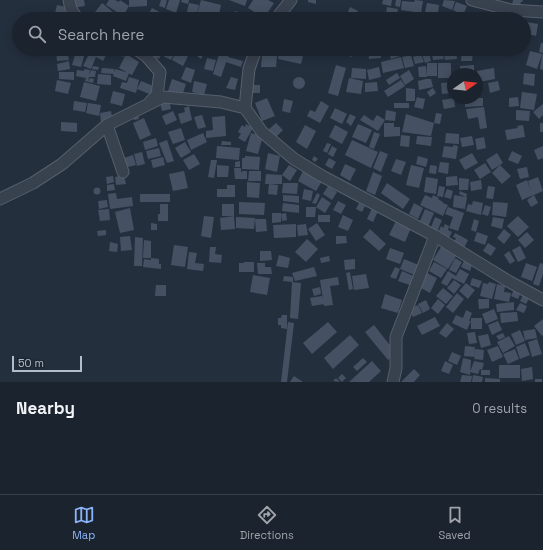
<!DOCTYPE html>
<style>
:root{--surface:#1b232e;--page:#242b36;--text:#f1f3f6;--muted:#a0a4aa;--line:#39404a;--accent:#8ab4f8}
body{margin:0;font-family:"Space Grotesk",sans-serif;background:var(--page);color:var(--text)}
.compass{position:absolute;left:447px;top:68px;width:36px;height:36px;border-radius:50%;background:var(--surface);box-shadow:0 2px 10px #0003;rotate:76deg}
.scale{position:absolute;left:12px;bottom:10px;width:70px;box-sizing:border-box;padding-left:4px;border:2px solid #b4bcc9;border-top:0;font-size:11px;line-height:14px;white-space:nowrap;color:#b4bcc9;-webkit-text-stroke:3px #1d2633;paint-order:stroke}
.list{margin:0;padding:0;list-style:none}
h2{display:flex;justify-content:space-between;align-items:center;height:52px;margin:0;padding:0 16px;font-size:17px}
h2 small{font-size:13px;font-weight:400;color:var(--muted)}
.icon{flex:none;width:22px;height:22px;fill:none;stroke:currentColor;stroke-width:2;stroke-linecap:round;stroke-linejoin:round}
.map{position:relative;flex:none;width:543px;height:382px;overflow:hidden}
.search{position:absolute;background:var(--surface);box-shadow:0 2px 10px #0003;left:12px;right:12px;top:12px;height:44px;display:flex;align-items:center;gap:10px;box-sizing:border-box;padding:0 14px;border-radius:22px;color:var(--muted);font-size:15px}
.sheet{height:112px;background:var(--surface)}
nav{display:flex;justify-content:space-around;align-items:center;box-sizing:border-box;height:56px;border-top:1px solid var(--line);background:var(--surface);font-size:11px;color:var(--muted)}
nav a{display:grid;justify-items:center;gap:2px}
nav .on{color:var(--accent)}
.map>svg:first-child{display:block}
.building{fill:#455162}
.lines{fill:none;stroke-linecap:round;stroke-linejoin:round}
.minor-casing{stroke:#565f6c;stroke-width:13}
.minor{stroke:#38414e;stroke-width:11}
</style>
<div class="map">
<svg width="543" height="382" viewBox="0 0 543 382">
<rect width="100%" height="100%" fill="#242f3e"/>
<path class="building" d="M72 0H84L85 6 73 8Z
M109 0H115L119 2 120 0 129 6 123 16 106 5Z
M129 0H147V6L129 7Z
M161 0H167L165 8 159 6Z
M169 0H180L176 13 166 9Z
M182 0H189L188 4 181 2Z
M201 0 221 5 218 19H196Z
M229 0H247L245 6Z
M253 0H268L274 3 264 18 248 8Z
M308 0H316V4L308 2Z
M383 0H392L391 6 382 4Z
M396 0H401L400 7 395 6Z
M415 0 423 1 421 13 401 10 402 1 414 2Z
M444 0 455 1 452 10 442 6Z
M513 0H523L522 2H521L519 7 512 5Z
M456 2 467 6 463 15 453 10Z
M102 3 113 12 108 19 106 17 104 19H95L92 16Z
M189 3 199 5 196 18 186 16Z
M427 3 439 5 437 19 424 17Z
M57 5 66 7 65 15 55 13Z
M350 7 358 11 355 18 347 14Z
M387 7 398 9 396 19H385Z
M152 8 167 16 165 19H146Z
M235 11 247 15 245 19H232Z
M406 12 422 13 421 19H406Z
M114 13 120 18V19H109Z
M223 13 231 15 230 19H221Z
M292 13 307 19H289Z
M399 13 405 15 404 19H398Z
M447 15 456 17V19H447Z
M526 22 538 24 536 36 524 33Z
M541 43H543V53L539 52Z
M67 49 69 60 57 61 56 50Z
M92 49H105L108 51 103 61 89 53Z
M108 49H127L123 57Z
M167 49H170L175 52 171 60 163 56Z
M185 49H195L193 54Z
M197 49H201L205 52 201 59 194 54Z
M217 49H224L223 52 219 51 218 53H216Z
M281 49H295L294 52Z
M296 49H303L301 55 295 53Z
M316 49H340L338 56Z
M368 49H380L381 58 369 59Z
M388 49H398L400 56 391 59Z
M399 49H409L411 53 401 56Z
M431 49H442L444 59 433 60Z
M177 50 188 56 183 66 172 60Z
M226 50 230 51 228 57 243 61 241 67 226 62 221 77 213 74 219 54 224 55Z
M348 50 354 52 352 57 346 55Z
M456 50 457 59 445 60 444 51Z
M76 51 85 53 81 67 72 65Z
M279 51 303 56 301 64 278 59Z
M462 51 473 52 472 61H461Z
M530 51 542 54 537 69 526 65Z
M155 52 161 55 159 59 153 56Z
M429 52 431 61 425 63 422 54Z
M89 54 96 57 91 69 83 66Z
M126 54 139 62 132 75 119 68Z
M421 54 424 62 415 64 413 57Z
M542 54 543 55V70L540 69Z
M262 55 277 56 276 67H261Z
M411 55 414 66 405 68 402 57Z
M401 57 404 68 383 73 381 62Z
M207 58 216 60 213 71 204 69Z
M69 61 70 69 58 71 57 64Z
M427 63H437V76H427Z
M438 63H451V78H438Z
M336 65 346 68 338 96 328 93Z
M474 65V72L460 73V66Z
M93 66 99 67 98 70 92 69Z
M426 66 427 77H419L418 67Z
M186 67 195 70 191 83 181 79Z
M379 67 381 77 369 80 367 70Z
M102 68 114 69V74L101 73Z
M352 68 366 69V79L351 78Z
M494 68 495 79 479 82 477 71Z
M84 69 90 70 89 75 91 70 96 71 95 77H89L88 82 90 78 94 79 93 83 85 81 86 78 76 76 77 70 84 71Z
M115 69 129 73 126 81 113 76Z
M409 70 414 79 405 85 400 76Z
M59 72H74V80L59 79Z
M397 73 400 78 389 85 386 80Z
M524 73 535 74 534 86 523 84Z
M98 74 111 75V85L97 84Z
M129 77 139 80 136 93 120 88 122 82 127 83Z
M231 77 238 79 235 90 226 88Z
M293 83a6 6 0 1 1 12 0a6 6 0 1 1-12 0Z
M349 78 363 81 361 94 346 92Z
M172 79 186 84 182 96 168 91Z
M426 79H431L433 87 419 90 418 81Z
M57 80 71 83 68 94 55 91Z
M401 80 405 86 388 97 384 91Z
M141 81 156 87 152 95 137 89Z
M194 81 207 84 204 95 192 92Z
M498 81 500 90 490 93 488 83Z
M84 82 100 86 96 101 80 97Z
M377 82 378 91 365 92V83Z
M453 82V93L442 94 441 83Z
M250 85H260V93H249Z
M406 88 415 89V101H406Z
M433 88 436 93 430 97 427 92Z
M113 91 125 94 122 106 110 103Z
M522 92 537 94 534 110 520 108Z
M417 97 425 99 423 109 414 107Z
M518 97 519 106 509 107V98Z
M267 98 275 116 262 121 255 103Z
M454 98 455 107 444 109 442 100Z
M465 98H483V106L465 107Z
M284 99 293 101 290 113 282 111Z
M169 100 171 109 162 111 160 102Z
M74 101 87 103 85 112 73 110Z
M321 101 329 106 320 123 307 116 310 110 315 112Z
M88 103 101 105 99 116 86 113Z
M394 103H409V108H394Z
M543 104V115L539 119 533 112Z
M189 106 192 120 181 124 178 114 185 112 184 108Z
M484 107 487 128 480 129 478 117 468 119 466 109Z
M335 108 347 114 342 124 330 118Z
M386 110 396 112 395 121 385 120Z
M516 110 530 111 529 121 516 120Z
M111 111 113 122 101 123 100 113Z
M173 111 177 120 166 125 162 116Z
M436 113 442 114 440 124 434 123 431 136 402 132 406 114 434 123Z
M138 114 139 119 134 120 133 115Z
M350 114 356 117 351 126 346 122Z
M202 115 206 127 198 129 194 117Z
M364 115 373 121 377 115 385 120 378 131 360 120Z
M225 116 226 136 206 138V131L213 130 212 117Z
M144 118 151 135 140 140 133 123Z
M61 122 77 123V132L61 131Z
M276 123 283 130 275 138 268 130Z
M384 123H394V127H400V136L384 137Z
M540 123H543V132H540Z
M246 124 253 128 245 142 238 138 241 134 238 132 242 125 245 127Z
M358 124 372 130 366 143 352 137Z
M305 125 316 131 307 149 296 142Z
M335 125 348 132 342 144 329 137Z
M523 125 525 137 507 140 505 130 518 128 517 126Z
M181 128 185 140 173 144 168 132Z
M374 132 380 134 374 149 369 147Z
M203 133 207 142 191 150 187 140Z
M251 133 263 136 258 154 246 151Z
M446 133 459 134V144L445 143Z
M401 135 410 136 409 147 400 146Z
M417 136 432 137 431 146 416 144Z
M472 136 474 145 462 147 460 138Z
M484 137 486 148 477 150 475 139Z
M156 138 158 146 145 150 143 142Z
M167 140 174 161 167 163 159 143Z
M352 140 378 152 371 168 345 155Z
M222 141 231 142V145H221Z
M185 142 191 152 181 158 175 148Z
M327 143 331 144 327 153 323 151Z
M453 145 458 146 456 159 442 157 444 146 453 147Z
M217 146 240 148 239 160 216 158Z
M332 146 337 149 333 157 328 154Z
M543 146V158L538 160 534 150Z
M159 148 161 156 148 159 146 151Z
M380 151 388 154 381 172 373 168Z
M512 151 522 156 518 164 508 160Z
M142 152 145 164 137 166 134 154Z
M268 153 280 156 277 172 265 169Z
M472 153 478 163 465 170 459 160Z
M497 153 503 163 492 170 486 160Z
M194 154 200 164 189 170 183 160Z
M133 155 136 165 124 168 121 159Z
M245 156 260 157 259 170 242 169V158H245Z
M314 156 318 159 315 162 312 160Z
M418 156 428 159 426 167 416 164Z
M163 157 165 165 153 168 151 160Z
M329 158 336 162 332 169 325 165Z
M396 159 406 162 401 175 391 171Z
M211 160H217L214 178 208 177Z
M240 161V167H235V162Z
M440 162 449 163 448 174 438 172Z
M485 163 491 172 480 179 474 170Z
M345 164 356 169 350 181 340 175Z
M217 165 229 166 228 177H217Z
M289 165 297 170 290 181 282 175Z
M411 165 424 168 419 188 406 185Z
M430 165 437 166 436 174 429 173Z
M500 165 511 176 502 184 492 173Z
M527 167 529 177 520 179 517 169Z
M234 168H241V173L242 171H247V179H235Z
M184 171 188 188 173 191 169 174Z
M249 171H261V181H248Z
M303 171 322 181 316 191 298 181Z
M373 172 382 176 375 195 366 191Z
M266 174 282 175V184H265Z
M124 175 126 184 116 185 115 177Z
M113 176 114 182 107 184 106 177Z
M457 176 458 185 446 186V177Z
M426 177 438 179 436 194 424 192Z
M538 177 543 191 522 200 516 185 527 180 531 191 528 181Z
M459 178 469 179 468 190H459Z
M481 180 482 189 471 191 470 182Z
M247 182 260 183 259 198 247 197Z
M283 183H298L297 194 282 193Z
M387 183 410 199 403 209 381 193Z
M114 184 115 190 107 191V185Z
M269 184 278 185 277 195 268 194Z
M227 185H235V197H217V189H227Z
M328 186 337 192 332 200 323 194Z
M439 186 445 187 443 197 437 196Z
M488 186 495 187 493 199 486 198Z
M93.5 191a3.5 3.5 0 1 1 7 0a3.5 3.5 0 1 1-7 0Z
M304 189 313 191 311 201 302 199Z
M447 189 453 191 451 199 444 197Z
M460 191 467 194 466 197 459 194Z
M116 193 117 199 132 197 133 206 110 209 108 194Z
M317 193 320 195 316 204 312 203Z
M140 194H170V202H140Z
M283 195 299 196V203L283 201Z
M425 195 432 198 433 195 439 198 438 199 443 202V203L448 205 443 216 420 205Z
M454 195 467 197 465 209 453 207Z
M534 195 538 203 531 207 527 200Z
M322 197 331 203 325 213 316 207Z
M107 200 108 207 99 209 98 201Z
M338 201 346 205 341 214 333 210Z
M473 201 483 203 481 215 466 211 468 204 472 205Z
M239 202 265 203 264 215 239 214Z
M493 202 508 203 506 217 492 215Z
M283 203 299 205V213L282 211Z
M359 203 365 206 362 212 356 209Z
M414 203 423 208 418 219 409 214Z
M160 204H168V221H158V214H160Z
M222 204H234V216H222Z
M485 205 491 207 488 216 482 214Z
M306 207H316L315 217H306Z
M448 207 464 213 458 231 449 228 453 217 445 214Z
M130 208 134 230 120 233 115 212Z
M372 208 378 211 373 222 367 219Z
M109 209 110 220 100 221 98 210Z
M425 209 434 213 428 227 419 223Z
M272 213H281V222L272 223Z
M286 213 287 220 282 221 281 214Z
M318 215H330V222H318Z
M343 215 353 220 348 231 338 227Z
M204 216 214 217 211 238 201 236Z
M234 216 235 229 221 230 220 218Z
M518 216 529 227 518 237 507 226Z
M236 217 255 218 254 229 236 228Z
M435 217 442 220 437 232 430 229Z
M493 217 504 219 502 229 491 226Z
M255 219H266L267 231 256 232Z
M474 219 479 221 476 232 471 230Z
M396 221 411 228 405 242 389 235Z
M151 223 157 224V230H151Z
M317 223 325 235 316 241 308 229Z
M296 224V237L274 238 273 225Z
M306 224 308 235 298 236 297 225Z
M445 224 449 226 448 230 452 232 449 238 438 233 441 226 443 228Z
M370 229 386 244 379 251 363 237Z
M504 229 511 235 504 244 497 238Z
M106 230V235L98 236 97 231Z
M477 232 488 236 485 245 474 241Z
M527 232 534 240 525 248 518 240Z
M455 233 468 240 464 248 454 242 456 238 453 237Z
M130 236 132 250 121 251 120 237Z
M336 236H346L347 243 336 244Z
M135 237 143 238 142 266H134Z
M307 239 318 249 306 262 295 252Z
M144 240 151 241V258H143Z
M110 242 118 244 117 252 109 251Z
M488 243 496 248 491 256 483 251Z
M174 245 188 247 185 267 171 265Z
M520 246 526 258 518 262 512 250Z
M210 247H216L215 254 222 255 221 263 209 262Z
M441 247 456 256 448 269 433 260Z
M390 248 404 253 400 264 386 259Z
M260 251H271L272 260 260 261Z
M509 251 515 261 510 264 504 255Z
M189 252 197 253 195 263 204 264 203 271 187 269Z
M279 255 290 258 288 268 276 266Z
M329 256 330 261 321 263 320 258Z
M151 258 159 259V264H161V269L143 267 144 259 151 260Z
M455 258 462 262 456 273 449 270Z
M355 259V269L345 270 344 260Z
M404 259 421 266 417 276 400 269Z
M464 261 472 265 470 271 461 267Z
M244 262H254V272H239V263H244Z
M434 262 447 269 441 278 429 271Z
M257 263H265V267H271L272 274H258Z
M526 263 537 267 532 281 521 277Z
M540 263 543 264V274L539 286 533 284Z
M314 267 317 276 295 281 292 273Z
M395 267 400 269 396 279 390 277Z
M460 269 469 274 464 284 452 278 447 286 441 283 448 271 456 276Z
M402 271 416 277 413 286 398 281Z
M350 272 353 289 349 290 346 273Z
M427 273 437 278 430 293 419 287Z
M366 274 369 288 354 290 352 276Z
M253 275 270 278 267 295 250 292Z
M284 276 293 277V282L283 281Z
M338 277 339 285 330 286 333 305 324 306 320 280Z
M472 278 482 281 479 288 470 285Z
M454 280 461 285 454 294 447 288Z
M292 282 301 283 298 319 290 318Z
M489 282 496 284 492 299 480 296 483 283 488 284Z
M466 283 475 290 468 299 459 291Z
M497 284 505 286 504 292 511 293 509 302 494 299Z
M156 285H166V296H155Z
M320 287 321 294 314 296 312 289Z
M515 287 522 290 518 299 511 296Z
M443 288 453 296 446 304 436 296Z
M457 293 464 299 453 313 446 307Z
M524 293 530 297 526 304 520 301Z
M385 294 402 300 398 313 381 308Z
M322 296 324 304 312 306 310 298Z
M438 299 445 305 438 314 431 308Z
M478 299H489V308L479 309Z
M426 300 430 309 423 313 418 304Z
M514 302V310L497 312 496 304Z
M520 303 527 306 524 313 516 310Z
M418 305 422 313 413 317 409 309Z
M494 309 498 319 486 324 482 314Z
M466 310 472 313 469 321H471L467 330 452 323 456 315 463 318Z
M517 312 518 321 501 323 500 313Z
M282 315H287V329L281 328V325H278V318H281Z
M435 317 440 326 422 335 417 326Z
M471 318H482V329H471Z
M543 319V335L542 336 534 326Z
M498 321 502 330 492 335 488 325Z
M288 322 294 323 287 382H281Z
M328 322 337 332 312 354 303 343Z
M447 323 454 329 446 338 439 333Z
M374 325 396 353 388 360 365 332Z
M535 329 537 338 525 340 523 331Z
M520 330 525 341 516 345 511 334Z
M475 332 477 343 469 344 467 333Z
M503 333 505 337 499 340 496 336Z
M488 334 491 345 481 348 478 336Z
M350 335 359 345 333 369 324 358Z
M509 336 515 346 503 353 497 342Z
M537 339 542 354 532 357 528 342Z
M525 343 530 355 520 359 516 347Z
M465 346 475 347 474 355 475 349 484 350 483 360 474 359 475 357 464 356Z
M498 346 503 357 492 362 487 350Z
M515 349 519 359 508 364 503 354Z
M452 352 461 356 457 365 448 361Z
M363 358 367 362 357 371 353 367Z
M463 358 471 360 470 375 460 372Z
M372 361 381 371 369 382H349Z
M445 361 453 365 449 374 441 371Z
M474 361 484 363 482 370 480 369 478 374 470 372Z
M499 365H520V378H499Z
M532 367 533 379 522 381 521 369Z
M414 369 420 375 414 382H401Z
M481 370H490V375H481Z
M342 374 346 378 342 382 338 378Z
M462 375 472 376 471 382H460Z
M473 375 483 377 482 382H472Z
M294 376 303 382H290Z
M336 378 340 382 333 381Z
M485 378 500 379V382H485Z
M535 379H542V382H535Z"/>
<g class="lines">
<defs>
<path id="minor" d="M69 0C70 8 72 14 79 19
M472 0 511 10 543 12
M276 19 291 0
M136 49 146 56 160 72 157 95 150 102
M256 49 249 69 245 108 262 132 294 159 322 176 435 236 508 281 543 300
M107 125 123 172
M0 199 33 183 62 164 107 125 163 97 221 102 245 108
M393 382 396 368V337L435 236"/>
</defs>
<use href="#minor" class="minor-casing"/>
<use href="#minor" class="minor"/>
</g>
</svg>
<svg class="compass" viewBox="-18 -18 36 36"><path d="M0-13l5 13h-10z" fill="#e53935"/><path d="M0 13l5-13h-10z" fill="#a0a4aa"/></svg>
<div class="scale">50 m</div>
<div class="search"><svg class="icon" aria-label="search" viewBox="0 0 24 24"><circle cx="10" cy="10" r="6"/><path d="M15 15l6 6"/></svg>Search here</div>
</div>
<section class="sheet">
<h2>Nearby<small>0 results</small></h2>
<ul class="list">
</ul>
</section>
<nav>
<a class="on"><svg class="icon" aria-label="map" viewBox="0 0 24 24"><path d="M3 6l6-2 6 2 6-2v14l-6 2-6-2-6 2zM9 4v14M15 6v14"/></svg>Map</a>
<a><svg class="icon" aria-label="directions" viewBox="0 0 24 24"><path d="M12 3l9 9-9 9-9-9zM9 14v-3h6M13 9l2 2-2 2"/></svg>Directions</a>
<a><svg class="icon" aria-label="saved" viewBox="0 0 24 24"><path d="M7 4h10v16l-5-4-5 4z"/></svg>Saved</a>
</nav>
